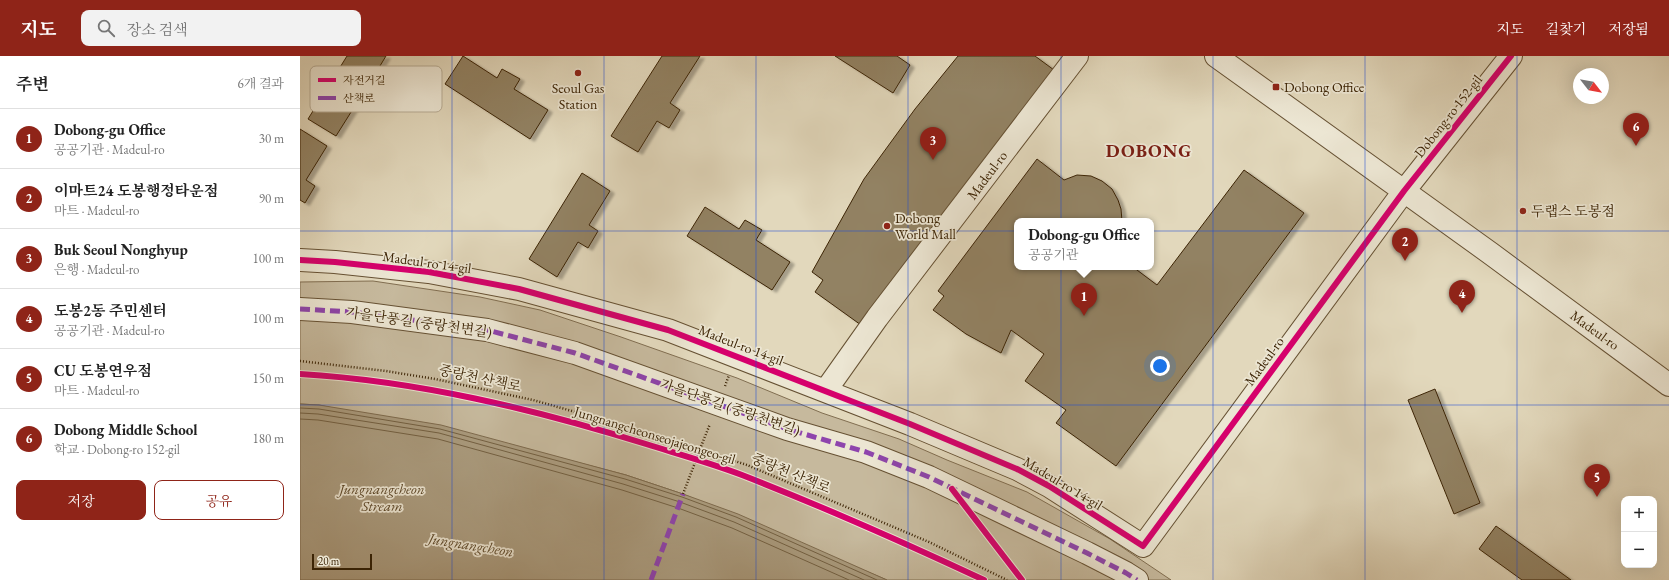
<!DOCTYPE html>
<html lang="ko">
<meta charset="utf-8">
<style>
:root{--surface:#fff;--page:#f2f2f2;--text:#222;--muted:#767676;--line:#e0e0e0;--accent:#8f2418}
body{margin:0;font-family:"EB Garamond","Noto Serif KR",serif;background:var(--page);color:var(--text)}
.controls{position:absolute;right:12px;bottom:12px;display:grid;overflow:hidden;border-radius:8px;box-shadow:0 4px 16px #0002}
.controls button{width:36px;height:36px;display:grid;place-items:center;padding:0;border:0;border-bottom:1px solid var(--line);background:var(--surface);color:var(--text);font:20px sans-serif}
.compass{position:absolute;left:1273px;top:12px;width:36px;height:36px;border-radius:50%;background:var(--surface);box-shadow:0 4px 16px #0002;rotate:121deg}
.scale{position:absolute;left:12px;bottom:10px;width:60px;box-sizing:border-box;padding-left:4px;border:2px solid #3c2405;border-top:0;font-size:11px;line-height:14px;white-space:nowrap;color:#3c2405;-webkit-text-stroke:3px #ece6d3;paint-order:stroke}
.you{position:absolute;left:860px;top:310px;width:14px;height:14px;margin:-10px;border:3px solid #fff;border-radius:50%;background:#1a73e8;box-shadow:0 0 0 6px #1a73e833}
.badge{display:grid;place-items:center;width:26px;height:26px;border-radius:50%;background:var(--accent);color:#fff;font-size:13px;font-weight:700}
.pin{position:absolute;translate:-50% -33px;filter:drop-shadow(0 1px 2px #0008)}
.pin::after{content:'';position:absolute;top:21px;width:14px;height:12px;background:inherit;clip-path:polygon(0 0,100% 0,50% 100%)}
.popup{position:absolute;left:714px;top:162px;width:140px;height:52px;box-sizing:border-box;display:grid;place-content:center;border-radius:8px;background:var(--surface);filter:drop-shadow(0 1px 3px #0005);font-size:13px;white-space:nowrap;color:var(--muted)}
.popup b{font-size:15px;color:var(--text)}
.popup::after{content:'';position:absolute;left:50%;top:100%;margin-left:-8px;border:8px solid transparent;border-top-color:var(--surface)}
.list{margin:0;padding:0;list-style:none}
h2{display:flex;justify-content:space-between;align-items:center;height:52px;margin:0;padding:0 16px;font-size:17px}
h2 small{font-size:13px;font-weight:400;color:var(--muted)}
.list li{display:grid;grid-template-columns:26px 1fr auto;gap:12px;align-items:center;box-sizing:border-box;height:60px;padding:0 16px;border-top:1px solid var(--line)}
.list b{display:block;font-size:15px;white-space:nowrap}
.list p{margin:0;font-size:13px;white-space:nowrap;color:var(--muted)}
.list em{font-size:13px;font-style:normal;color:var(--muted)}
.actions{display:flex;gap:8px;padding:12px 16px}
.actions a{flex:1;padding:9px 0;border:1px solid var(--accent);border-radius:8px;text-align:center;font-size:14px;color:var(--accent)}
.actions .main{background:var(--accent);color:#fff}
.icon{flex:none;width:22px;height:22px;fill:none;stroke:currentColor;stroke-width:2;stroke-linecap:round;stroke-linejoin:round}
.map{position:relative;flex:none;width:1369px;height:524px;overflow:hidden}
header{display:flex;align-items:center;gap:24px;box-sizing:border-box;height:56px;padding:0 20px;background:var(--accent);color:#fff}
header strong{font-size:19px}
nav{display:flex;gap:22px;margin-inline-start:auto;font-size:14px}
.search{width:280px;height:36px;background:var(--page);display:flex;align-items:center;gap:10px;box-sizing:border-box;padding:0 14px;border-radius:8px;color:var(--muted);font-size:15px}
main{display:flex}
aside{flex:1;background:var(--surface)}
.map>svg:first-child{display:block}
.green{fill:#c6b99d;stroke:#816e51}
.water{fill:#aa9b7e;stroke:#7e6b4e}
.lines{fill:none;stroke-linecap:round;stroke-linejoin:round}
.shore{stroke:#736042;stroke-width:1}
.building{fill:#928264;stroke:#3c2405;filter:url(#shadow)}
.minor-casing{stroke:#665133;stroke-width:24}
.path{stroke:#3c2405;stroke-width:2.5;stroke-dasharray:1 2;stroke-linecap:butt}
.minor{stroke:#ece6d3;stroke-width:22}
.quiet{stroke:#8e44ad;stroke-width:5;stroke-dasharray:10 5;stroke-linecap:butt}
.cycleway-casing{stroke:#ece6d3;stroke-width:8}
.cycleway{stroke:#d6006c;stroke-width:6}
.grid{fill:none;stroke:#1d4ed8;stroke-width:1;stroke-opacity:0.55}
.poi-dot{fill:#8f2418;stroke:#ece6d3;stroke-width:1.5}
.labels{text-anchor:middle;stroke-width:3.5;stroke-linejoin:round;paint-order:stroke}
.poi-label{font-size:14px;fill:#3c2405;stroke:#ece6d3;text-anchor:start}
.street-label{font-size:14px;fill:#3c2405;stroke:#ece6d3}
.water-label{font-size:15px;font-style:italic;fill:#5d4829;stroke:#ece6d3}
.district-label{font-size:18px;font-weight:bold;letter-spacing:1px;fill:#7a1f14;stroke:#ece6d3}
.key{fill:#ece6d3;stroke:#b7ac95;stroke-width:1}
.key-label{font-size:11px;fill:#3c2405}
</style>
<header>
<strong>지도</strong>
<div class="search"><svg class="icon" aria-label="search" viewBox="0 0 24 24"><circle cx="10" cy="10" r="6"/><path d="M15 15l6 6"/></svg>장소 검색</div>
<nav><a>지도</a><a>길찾기</a><a>저장됨</a></nav>
</header>
<main>
<aside>
<h2>주변<small>6개 결과</small></h2>
<ul class="list">
<li><span class="badge">1</span><div><b>Dobong-gu Office</b><p>공공기관 · Madeul-ro</p></div><em>30 m</em></li>
<li><span class="badge">2</span><div><b>이마트24 도봉행정타운점</b><p>마트 · Madeul-ro</p></div><em>90 m</em></li>
<li><span class="badge">3</span><div><b>Buk Seoul Nonghyup</b><p>은행 · Madeul-ro</p></div><em>100 m</em></li>
<li><span class="badge">4</span><div><b>도봉2동 주민센터</b><p>공공기관 · Madeul-ro</p></div><em>100 m</em></li>
<li><span class="badge">5</span><div><b>CU 도봉연우점</b><p>마트 · Madeul-ro</p></div><em>150 m</em></li>
<li><span class="badge">6</span><div><b>Dobong Middle School</b><p>학교 · Dobong-ro 152-gil</p></div><em>180 m</em></li>
</ul>
<div class="actions"><a class="main">저장</a><a>공유</a></div>
</aside>
<div class="map">
<svg width="1369" height="524" viewBox="0 0 1369 524">
<defs>
<filter id="shadow"><feDropShadow dx="4.5" dy="2.5" stdDeviation="1" flood-color="#0004"/></filter>
</defs>
<rect width="100%" height="100%" fill="#e2d8bc"/>
<filter id="stains"><feTurbulence type="fractalNoise" baseFrequency=".005" numOctaves="4"/><feColorMatrix values="0 0 0 0 .2 0 0 0 0 .09 0 0 0 0 .02 0 0 0 .5 -.17"/></filter>
<radialGradient id="worn" r=".72"><stop offset=".6" stop-color="#630" stop-opacity="0"/><stop offset="1" stop-color="#630" stop-opacity=".3"/></radialGradient>
<path class="green" d="M73 225 180 241 240 254 321 281 437 322 522 357 599 383 647 404 727 436 810 483 871 524H587L383 438 326 419 234 395 19 349 0 348V226Z"/>
<path class="water" d="M0 348 19 349 141 369 326 419 383 438 438 458 587 524H0Z"/>
<g class="lines">
<path class="shore" d="M0 352 19 353 140 373 325 423 382 441 436 461 577 524
M0 357 18 358 139 377 323 428 380 446 434 466 564 524
M0 363 18 364 138 383 322 434 378 452 432 472 549 524"/>
</g>
<path class="building" d="M47 0H86L69 28 78 34 67 51 58 45 36 80 8 63Z
M163 0 197 22 202 13 220 23 214 33 248 54 230 83 145 28Z
M362 0H400L370 47 380 54 369 72 357 65 338 96 311 80Z
M535 0H597L610 9 593 37Z
M658 0H735L754 14 561 269 515 236 523 224 512 216 564 123 615 53Z
M0 73 27 90 6 124 15 130 5 147 0 144Z
M737 103 764 124 777 119 791 120 802 125 812 133 818 144 821 153 822 165H717V211H833L857 229 944 114 1004 157 816 410 756 367 766 354 725 325 744 298 711 274 701 297 666 278 633 254 644 240 638 235Z
M282 117 310 135 289 169 298 175 288 192 278 186 257 221 229 203Z
M405 151 439 173 445 164 462 174 456 184 490 206 472 234 387 180Z
M1135 333 1180 447 1154 458 1108 344Z
M1196 470 1271 524H1222L1179 493Z"/>
<g class="lines">
<defs>
<path id="minor" d="M916 0 1190 197 1369 329
M0 204 35 206 129 216 219 233 368 274 610 368 717 413 749 430 843 490 1104 135 1211 0
M0 253 52 256 187 274 275 297 487 373 566 396 629 421 787 497 826 517 837 524
M526 334 577 262 777 0"/>
</defs>
<use href="#minor" class="minor-casing"/>
<path class="path" d="M0 305 86 315 135 323 233 344 339 374 447 409 629 486 707 524
M425 330 429 319
M400 393 410 368
M383 438 396 404"/>
<use href="#minor" class="minor"/>
<path class="quiet" d="M0 253 52 256 187 274 275 297 487 373 566 396 629 421 787 497 826 517 837 524
M396 404 400 393
M351 524 383 438"/>
<defs>
<path id="cycleway" d="M0 204 35 206 129 216 219 233 368 274 610 368 717 413 749 430 843 490 1104 135 1211 0
M0 318C118 325 233 353 346 388 378 398 411 407 442 419 524 451 605 487 684 524
M652 433 722 524"/>
</defs>
<use href="#cycleway" class="cycleway-casing"/>
<use href="#cycleway" class="cycleway"/>
</g>
<path class="grid" d="M152 0V524M304 0V524M456 0V524M608 0V524M761 0V524M913 0V524M1065 0V524M1217 0V524M0 175H1369M0 349H1369"/>
<g class="poi-dot">
<circle cx="278" cy="17" r="4"/>
<rect x="972" y="27" width="8" height="8" rx="2"/>
<circle cx="1223" cy="155" r="4"/>
<circle cx="587" cy="170" r="4"/>
</g>
<g class="labels">
<g class="poi-label">
<text x="984" y="36">Dobong Office</text>
<text x="278" y="37" text-anchor="middle">Seoul Gas<tspan x="278" dy="16">Station</tspan></text>
<text x="1231" y="160">두랩스 도봉점</text>
<text x="595" y="167">Dobong<tspan x="595" dy="16">World Mall</tspan></text>
</g>
<g class="street-label">
<text transform="translate(1148 60) rotate(-52)" y="5">Dobong-ro 152-gil</text>
<text transform="translate(687 119) rotate(-53)" y="5">Madeul-ro</text>
<text transform="translate(127 206) rotate(8)" y="5">Madeul-ro 14-gil</text>
<text transform="translate(119 266) rotate(8)" y="5">가을단풍길 (중랑천변길)</text>
<text transform="translate(1295 274) rotate(36)" y="5">Madeul-ro</text>
<text transform="translate(441 289) rotate(21)" y="5">Madeul-ro 14-gil</text>
<text transform="translate(964 305) rotate(-54)" y="5">Madeul-ro</text>
<text transform="translate(180 322) rotate(12)" y="5">중랑천 산책로</text>
<text transform="translate(430 351) rotate(19)" y="5">가을단풍길 (중랑천변길)</text>
<text transform="translate(355 379) rotate(17)" y="5">Jungnangcheonseojajeongeo-gil</text>
<text transform="translate(491 417) rotate(22)" y="5">중랑천 산책로</text>
<text transform="translate(763 427) rotate(31)" y="5">Madeul-ro 14-gil</text>
</g>
<g class="water-label">
<text x="82" y="438">Jungnangcheon<tspan x="82" dy="17">Stream</tspan></text>
<text transform="translate(171 489) rotate(9)" y="5">Jungnangcheon</text>
</g>
<g class="district-label">
<text x="849" y="101">DOBONG</text>
</g>
</g>
<rect x="10" y="10" width="132" height="46" rx="6" class="key"/>
<rect x="18" y="22" width="18" height="4" fill="#d6006c"/>
<rect x="18" y="40" width="18" height="4" fill="#8e44ad"/>
<g class="key-label">
<text x="43" y="28">자전거길</text>
<text x="43" y="46">산책로</text>
</g>
<rect width="100%" height="100%" filter="url(#stains)"/>
<rect width="100%" height="100%" fill="url(#worn)"/>
</svg>
<div class="controls">
<button>+</button>
<button>−</button>
</div>
<svg class="compass" viewBox="-18 -18 36 36"><path d="M0-13l5 13h-10z" fill="#e53935"/><path d="M0 13l5-13h-10z" fill="#767676"/></svg>
<div class="scale">20 m</div>
<div class="you"></div>
<div class="pin badge" style="left:784px;top:260px">1</div>
<div class="popup"><b>Dobong-gu Office</b>공공기관</div>
<div class="pin badge" style="left:1105px;top:205px">2</div>
<div class="pin badge" style="left:633px;top:104px">3</div>
<div class="pin badge" style="left:1162px;top:257px">4</div>
<div class="pin badge" style="left:1297px;top:441px">5</div>
<div class="pin badge" style="left:1336px;top:90px">6</div>
</div>
</main>
